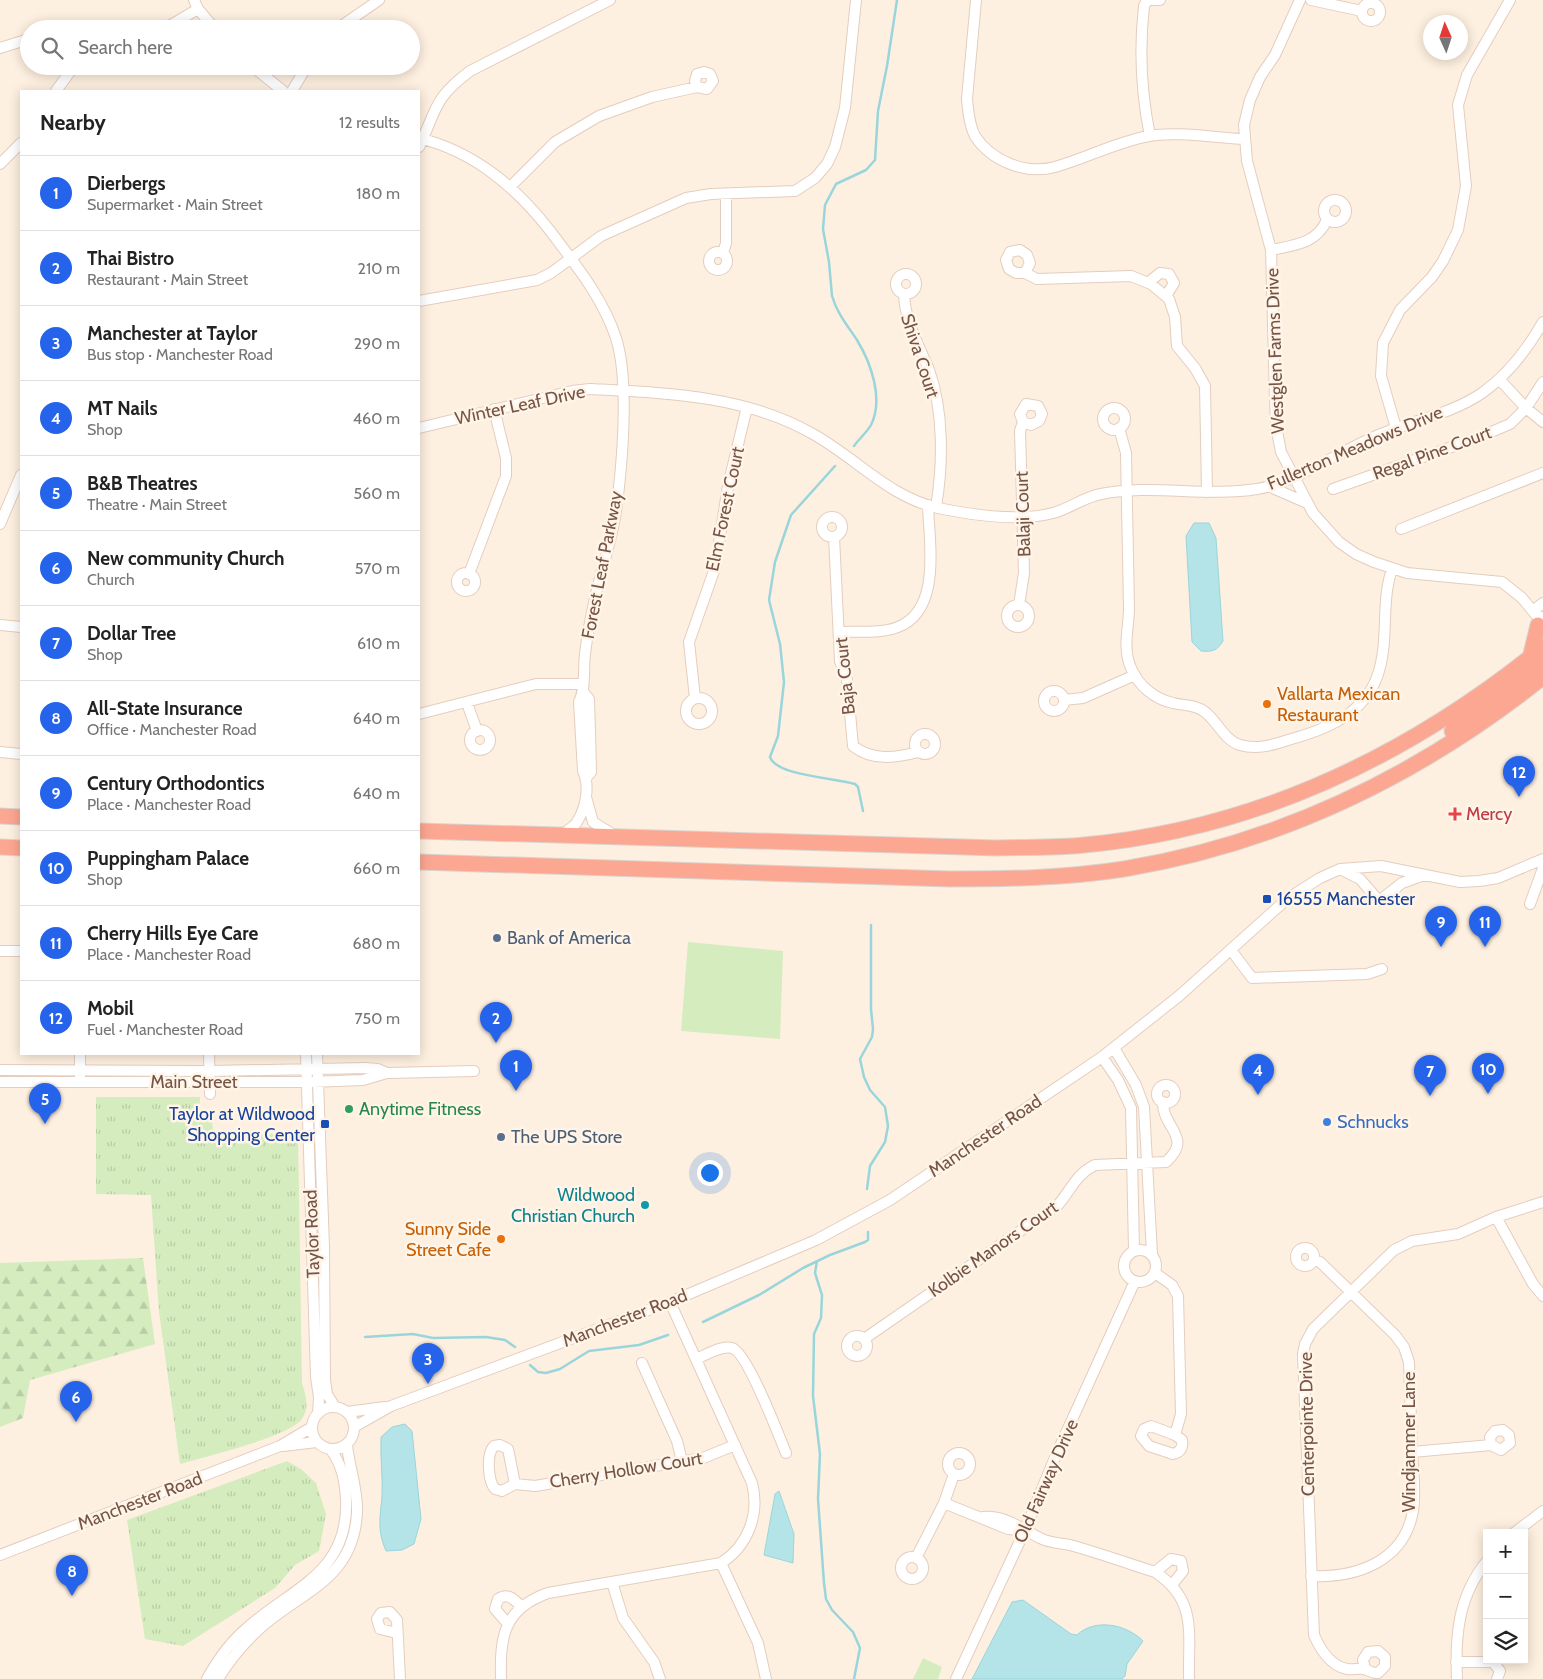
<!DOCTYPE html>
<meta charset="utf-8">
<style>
:root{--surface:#fff;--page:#f2f2f2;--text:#222;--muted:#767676;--line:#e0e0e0;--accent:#2563eb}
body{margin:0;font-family:Cabin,sans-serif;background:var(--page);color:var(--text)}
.controls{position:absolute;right:15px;bottom:15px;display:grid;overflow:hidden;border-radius:0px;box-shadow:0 2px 12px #0003}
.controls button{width:45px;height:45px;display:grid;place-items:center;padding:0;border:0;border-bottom:1px solid var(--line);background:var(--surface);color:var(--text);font:25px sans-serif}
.compass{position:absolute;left:1423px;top:15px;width:45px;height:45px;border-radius:50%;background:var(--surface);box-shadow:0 2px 12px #0003;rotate:357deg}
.you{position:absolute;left:709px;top:1172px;width:18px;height:18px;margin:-12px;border:4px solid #fff;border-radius:50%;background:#1a73e8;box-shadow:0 0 0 8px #1a73e833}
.badge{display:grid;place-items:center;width:32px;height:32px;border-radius:50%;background:var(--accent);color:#fff;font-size:16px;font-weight:700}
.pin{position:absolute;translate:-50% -41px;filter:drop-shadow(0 1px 2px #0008)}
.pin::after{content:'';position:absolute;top:26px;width:18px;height:15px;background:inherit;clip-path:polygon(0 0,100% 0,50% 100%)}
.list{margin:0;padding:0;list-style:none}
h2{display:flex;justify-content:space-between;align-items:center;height:65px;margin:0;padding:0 20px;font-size:21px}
h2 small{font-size:16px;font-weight:400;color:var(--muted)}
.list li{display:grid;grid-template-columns:32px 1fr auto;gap:15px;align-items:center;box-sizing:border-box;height:75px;padding:0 20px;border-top:1px solid var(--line)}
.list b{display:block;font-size:19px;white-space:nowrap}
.list p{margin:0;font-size:16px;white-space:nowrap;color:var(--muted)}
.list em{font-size:16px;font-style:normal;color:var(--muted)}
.icon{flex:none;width:28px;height:28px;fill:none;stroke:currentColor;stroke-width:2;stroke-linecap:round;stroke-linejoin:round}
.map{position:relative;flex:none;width:1543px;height:1679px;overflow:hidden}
.search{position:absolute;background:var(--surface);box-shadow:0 2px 12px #0003;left:20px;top:20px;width:400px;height:55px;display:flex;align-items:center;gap:12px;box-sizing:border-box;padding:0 18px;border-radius:28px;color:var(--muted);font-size:19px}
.panel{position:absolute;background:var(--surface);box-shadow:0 2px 12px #0003;left:20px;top:90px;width:400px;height:965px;border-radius:0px}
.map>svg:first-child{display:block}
.grass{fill:url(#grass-tufts)}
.forest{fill:url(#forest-firs)}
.garden{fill:#d4ecbe}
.water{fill:#b4e4e8;stroke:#99d5db}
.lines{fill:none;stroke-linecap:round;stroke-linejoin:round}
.stream{stroke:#99d5db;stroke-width:2.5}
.minor-casing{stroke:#e4cdbe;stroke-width:12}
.highway-casing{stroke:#dbd3cf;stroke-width:17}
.minor{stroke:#fff;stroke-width:10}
.highway{stroke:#fca792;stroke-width:15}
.food-dot{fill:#e8710a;stroke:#fff4e8;stroke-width:2}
.health-dot{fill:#e0444e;stroke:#fff4e8;stroke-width:2}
.transit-dot{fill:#1a4fb4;stroke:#fff4e8;stroke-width:2}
.service-dot{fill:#5c6f8a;stroke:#fff4e8;stroke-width:2}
.leisure-dot{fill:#2e9e5b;stroke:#fff4e8;stroke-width:2}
.shop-dot{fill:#3f7fe0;stroke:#fff4e8;stroke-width:2}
.culture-dot{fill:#0f9aa8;stroke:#fff4e8;stroke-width:2}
.labels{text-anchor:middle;stroke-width:5;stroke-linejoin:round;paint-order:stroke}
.street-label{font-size:18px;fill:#765446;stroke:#fff4e8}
.food-label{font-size:18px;fill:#c56008;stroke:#fff4e8;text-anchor:start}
.health-label{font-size:18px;fill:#be3a42;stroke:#fff4e8;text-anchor:start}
.transit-label{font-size:18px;fill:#164399;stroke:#fff4e8;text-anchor:start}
.service-label{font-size:18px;fill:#4e5e75;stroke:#fff4e8;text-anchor:start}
.leisure-label{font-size:18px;fill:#27864d;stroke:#fff4e8;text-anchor:start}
.shop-label{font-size:18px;fill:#366cbe;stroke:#fff4e8;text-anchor:start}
.culture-label{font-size:18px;fill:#0d838f;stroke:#fff4e8;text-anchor:end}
</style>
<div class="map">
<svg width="1543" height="1679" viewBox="0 0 1543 1679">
<defs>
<pattern id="grass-tufts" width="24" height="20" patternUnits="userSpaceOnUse" patternTransform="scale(1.25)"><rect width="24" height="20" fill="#d4ecbe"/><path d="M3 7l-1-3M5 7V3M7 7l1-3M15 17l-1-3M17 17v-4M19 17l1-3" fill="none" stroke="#b9cca5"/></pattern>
<pattern id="forest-firs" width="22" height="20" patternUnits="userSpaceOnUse" patternTransform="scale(1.25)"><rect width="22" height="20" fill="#d4ecbe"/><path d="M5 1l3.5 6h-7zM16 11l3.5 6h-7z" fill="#b9cca5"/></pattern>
</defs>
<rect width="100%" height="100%" fill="#fef0e0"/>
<path class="grass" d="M96 1097H200L199 1114 212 1117 213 1132 298 1135 302 1383C306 1396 310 1408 301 1420 287 1437 205 1457 180 1464L159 1312 151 1195 96 1194Z
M287 1461 301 1469 316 1483 326 1514 319 1551 295 1565 275 1588 183 1646 145 1639 127 1520Z"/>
<path class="forest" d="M143 1258 155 1344 30 1380 23 1418 0 1427V1263Z"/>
<path class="garden" d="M688 942 783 951 780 1039 681 1031Z
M923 1658 942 1667 938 1679H913Z"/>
<path class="water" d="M1194 523H1209L1216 538 1223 641C1217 651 1212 652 1201 651L1192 642 1186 536Z
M405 1424 412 1431 421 1519 414 1544 402 1550 386 1551C377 1530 380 1518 382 1497 383 1477 380 1457 381 1437L392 1427Z
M779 1491 794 1534 793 1563 764 1555 775 1494Z
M1023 1600 1071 1634 1077 1635C1095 1618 1126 1624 1143 1641L1127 1664 1125 1676 1122 1679H972L1012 1602Z"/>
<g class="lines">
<path class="stream" d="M854 446C859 439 867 432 871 425 884 399 871 363 857 340 847 325 837 313 832 296L829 262 823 229 825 205 836 184 866 170 875 160 878 111 887 66 897 0
M835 466 791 515 775 562 769 600 780 644 784 682 778 736 770 757C776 776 837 778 855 784L858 787 863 811
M867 1189 870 1166 885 1142 888 1126 885 1107 870 1090 864 1077 860 1059 872 1037 873 1029 871 1009V925
M817 1261 815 1273 822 1295 821 1318 814 1334 813 1396 820 1454 818 1499 824 1583 826 1599 832 1610 853 1632 860 1648 854 1679
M703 1322 759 1295 803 1268 830 1255 865 1242 868 1240V1232
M365 1337 413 1334 433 1338 486 1337 505 1340 515 1347
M530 1365 538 1372 546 1373 560 1369 589 1351 639 1345 668 1335"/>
<defs>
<path id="minor" d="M194 0 198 9 215 29
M976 0 967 99C968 110 969 125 975 136 991 161 1026 175 1055 167 1087 158 1116 142 1149 136 1176 131 1216 138 1244 139
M1147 0 1144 6C1139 50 1141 92 1150 136
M1152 0H1160
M1300 0 1275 55 1260 77 1250 100 1244 125 1247 161 1271 250 1275 399 1276 426 1281 452 1313 513 1339 542 1356 554 1374 562 1407 573 1502 582 1522 598 1536 615 1543 618
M1311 0 1362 11
M1362 12a9 9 0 1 1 18 0a9 9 0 1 1-18 0Z
M164 29 198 9
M337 29 379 0
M0 48 29 39
M252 66 283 91
M56 91 74 66
M292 91 307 66
M419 138C475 152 516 187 551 232 575 264 603 298 616 338 630 382 622 471 615 518 610 545 601 571 595 598 591 616 587 636 585 654 583 670 586 688 579 702L583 771C590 786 586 808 577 822 573 828 566 831 561 835
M419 147C437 109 433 99 470 71L610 0
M0 164 21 143
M511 186 555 142 599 116 652 97 697 87 707 89 713 81 710 74 704 72 697 74 695 81 697 87
M1324 211a11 11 0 1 1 22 0a11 11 0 1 1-22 0Z
M1271 250C1295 245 1316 244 1327 220
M709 261a9 9 0 1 1 18 0a9 9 0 1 1-18 0Z
M723 253 726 243V194
M1025 273 1030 263 1027 255 1020 250 1010 252 1006 260 1009 269 1016 273H1025L1037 279 1131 276 1151 284 1169 299 1175 317 1177 346 1195 368 1205 386 1207 492
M896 284a10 10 0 1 1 20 0a10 10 0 1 1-20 0Z
M1149 282 1160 273 1169 274 1174 283 1166 296
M904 294C905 322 919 345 929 370 944 411 943 465 936 507
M419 301 537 280 551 273 601 236 686 198 711 194 795 191 815 178 827 164 835 147 845 108 856 0
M1500 380 1526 408 1543 422
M1103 419a11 11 0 1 1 22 0a11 11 0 1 1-22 0Z
M419 428 572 391 590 389C667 393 745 395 813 434 856 458 889 497 938 508 972 515 1019 522 1053 513 1069 509 1084 497 1101 494 1150 484 1206 497 1257 489 1294 483 1341 451 1376 436 1410 421 1452 414 1482 393 1509 374 1527 350 1543 322
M1119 428 1126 453C1127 504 1128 556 1129 608 1129 629 1122 647 1131 668 1138 685 1154 699 1173 703 1184 706 1195 704 1205 712 1218 722 1224 740 1240 745 1257 750 1272 745 1288 740 1325 730 1363 715 1377 677 1390 642 1380 604 1392 569
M1396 428 1381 376 1383 343 1400 310 1432 277 1443 261 1458 230 1466 186 1458 105 1467 75 1510 0
M1268 486 1307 503
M1333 489 1477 438 1510 424 1526 408 1543 382
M822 527a10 10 0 1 1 20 0a10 10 0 1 1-20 0Z
M0 524 21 475
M1401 529 1543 473
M834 537 840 661 847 680 853 746C872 761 896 758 918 752
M457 582a9 9 0 1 1 18 0a9 9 0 1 1-18 0Z
M469 574 506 476V458L494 409
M1019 605 1024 573 1020 431 1023 422 1020 414 1026 404 1038 406 1042 414 1039 421 1031 425 1023 422
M1007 616a11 11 0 1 1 22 0a11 11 0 1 1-22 0Z
M1533 611 1543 603
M0 625 21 627
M840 632C858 631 881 634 898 627 942 610 929 542 928 505
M1044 701a10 10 0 1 1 20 0a10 10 0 1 1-20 0Z
M584 693 589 699 590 732 591 772 586 778
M686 711a13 13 0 1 1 26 0a13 13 0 1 1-26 0Z
M695 698 689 642 715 568 728 486 747 407
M1064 700 1083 698 1135 675
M467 703 477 731
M419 714 536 684H583
M470 740a10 10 0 1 1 20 0a10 10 0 1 1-20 0Z
M915 744a10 10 0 1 1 20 0a10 10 0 1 1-20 0Z
M0 752 21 754
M586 797 593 822 614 835
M1340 869 1360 879 1379 901 1402 883 1424 875
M1530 904 1543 868
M1231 950 1252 978 1367 974 1382 969
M0 951H21
M1114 1048 1136 1085 1144 1107 1152 1254
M80 1054V1076
M209 1054 210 1094
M306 1054 316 1377 319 1397 318 1414
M317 1054 324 1247 325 1381 327 1394 335 1407
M1102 1057 1118 1080 1131 1108 1134 1250
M0 1070 209 1071 365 1068 378 1069 387 1073 363 1080 311 1082H0
M387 1073 474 1071
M1157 1094a9 9 0 1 1 18 0a9 9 0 1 1-18 0Z
M1496 1217 1533 1284 1543 1296
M1296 1257a9 9 0 1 1 18 0a9 9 0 1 1-18 0Z
M1124 1266a16 16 0 1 1 32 0a16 16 0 1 1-32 0Z
M1155 1273 1172 1285 1178 1296 1181 1414 1175 1435 1151 1426 1144 1429 1141 1436 1149 1446 1173 1454C1181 1452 1183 1447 1182 1440L1175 1435
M847 1346a10 10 0 1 1 20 0a10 10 0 1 1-20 0Z
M864 1339 1058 1205C1071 1190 1076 1174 1095 1165L1166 1162C1194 1137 1162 1128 1163 1102
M696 1359C706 1355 721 1345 732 1348 747 1352 779 1436 786 1453
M642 1363 677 1441 682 1461
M312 1428a21 21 0 1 1 42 0a21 21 0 1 1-42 0Z
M347 1412 385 1407
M354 1427 391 1406 670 1302 816 1240 890 1200 1102 1057 1179 996 1287 899 1320 878 1340 869 1381 866 1460 882 1479 881 1498 878 1543 859
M283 1446 317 1442
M1412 1452 1491 1445 1501 1450 1510 1443 1509 1435 1503 1430 1495 1431 1490 1437 1491 1445
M948 1464a11 11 0 1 1 22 0a11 11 0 1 1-22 0Z
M515 1484 508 1449 500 1445 494 1446C486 1454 488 1481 495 1489L502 1491 515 1484 535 1486 703 1458 735 1445
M944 1503 1008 1529 1022 1530
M983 1517C1005 1515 1022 1529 1040 1538 1049 1543 1060 1543 1070 1545 1099 1553 1127 1563 1155 1572 1198 1600 1188 1634 1189 1679
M1514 1533 1543 1511
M0 1555 280 1446 312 1427
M901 1568a11 11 0 1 1 22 0a11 11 0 1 1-22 0Z
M916 1558 944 1503 954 1474
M721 1563 758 1643 766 1679
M1155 1572 1171 1559 1181 1561 1183 1571 1172 1585
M1311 1576C1356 1578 1404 1562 1413 1511 1416 1491 1413 1470 1412 1450 1411 1421 1410 1391 1409 1362L1404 1347 1395 1335 1320 1262 1314 1260
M612 1582 623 1618 654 1662 660 1679
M508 1624 495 1609 498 1599C509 1592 514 1600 522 1607
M397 1633 380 1629 377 1619 381 1613 390 1612 397 1620 400 1679
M1456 1662H1493L1500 1671 1497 1679
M1365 1669 1363 1660 1368 1652 1378 1651 1385 1657V1666L1378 1673C1372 1674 1369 1670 1364 1669 1358 1668 1353 1670 1347 1669 1331 1666 1320 1649 1314 1635L1303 1354 1305 1344 1313 1329 1394 1250 1412 1241 1458 1234 1496 1217 1543 1202
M207 1679C217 1661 230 1642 247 1628 293 1587 349 1573 346 1500 345 1481 342 1465 331 1450
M218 1679C231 1658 246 1640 265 1624 307 1589 354 1577 357 1512 358 1489 349 1467 347 1445
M501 1679C500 1637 503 1609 548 1593L721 1563C748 1546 760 1514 752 1483L670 1302
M956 1679 1025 1530 1056 1455 1135 1281
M1457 1679C1455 1636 1458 1596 1487 1561"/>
<path id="highway" d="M1530 658 1538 625
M1452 731 1543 662
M0 816 21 817
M419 831 997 848C1026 847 1056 848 1084 845 1256 829 1410 755 1543 647
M0 847 21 848
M419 862 950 879C1008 879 1066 878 1124 869 1280 843 1420 775 1543 677"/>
</defs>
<use href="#minor" class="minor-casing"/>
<use href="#highway" class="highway-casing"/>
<use href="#minor" class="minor"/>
<use href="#highway" class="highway"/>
</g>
<g class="food-dot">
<circle cx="1267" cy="704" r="5"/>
<circle cx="501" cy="1239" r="5"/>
</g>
<path class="health-dot" d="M1452.5 806.5h5v5h5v5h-5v5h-5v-5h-5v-5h5z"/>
<g class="transit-dot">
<rect x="1262" y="894" width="10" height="10" rx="2.5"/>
<rect x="320" y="1119" width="10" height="10" rx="2.5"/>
</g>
<g class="service-dot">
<circle cx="497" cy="938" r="5"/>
<circle cx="501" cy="1137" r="5"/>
</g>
<circle class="leisure-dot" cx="349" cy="1109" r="5"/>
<circle class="shop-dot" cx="1327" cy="1122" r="5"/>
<circle class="culture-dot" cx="645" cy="1205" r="5"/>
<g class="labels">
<g class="street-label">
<text transform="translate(1275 351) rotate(-92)" y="6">Westglen Farms Drive</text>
<text transform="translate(920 356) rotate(72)" y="6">Shiva Court</text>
<text transform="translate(520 405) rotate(-12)" y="6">Winter Leaf Drive</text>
<text transform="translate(1355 448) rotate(-23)" y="6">Fullerton Meadows Drive</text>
<text transform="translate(1432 453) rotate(-20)" y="6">Regal Pine Court</text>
<text transform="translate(725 509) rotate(-78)" y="6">Elm Forest Court</text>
<text transform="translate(1023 514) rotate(-92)" y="6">Balaji Court</text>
<text transform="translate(602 565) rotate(-79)" y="6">Forest Leaf Parkway</text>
<text transform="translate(845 676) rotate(-96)" y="6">Baja Court</text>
<text x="194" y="1088">Main Street</text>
<text transform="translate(985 1136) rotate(-34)" y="6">Manchester Road</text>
<text transform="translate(312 1234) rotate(-92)" y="6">Taylor Road</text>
<text transform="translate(993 1249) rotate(-35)" y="6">Kolbie Manors Court</text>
<text transform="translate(625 1318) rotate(-21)" y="6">Manchester Road</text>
<text transform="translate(1307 1424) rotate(-91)" y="6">Centerpointe Drive</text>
<text transform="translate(1409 1442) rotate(-90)" y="6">Windjammer Lane</text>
<text transform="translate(626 1470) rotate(-9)" y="6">Cherry Hollow Court</text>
<text transform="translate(1046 1481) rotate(-66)" y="6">Old Fairway Drive</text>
<text transform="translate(140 1501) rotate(-21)" y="6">Manchester Road</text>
</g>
<g class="food-label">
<text x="1277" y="700">Vallarta Mexican<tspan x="1277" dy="21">Restaurant</tspan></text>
<text x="491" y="1235" text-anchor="end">Sunny Side<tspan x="491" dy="21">Street Cafe</tspan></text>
</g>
<g class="health-label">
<text x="1466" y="820">Mercy</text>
</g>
<g class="transit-label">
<text x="1277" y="905">16555 Manchester</text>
<text x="315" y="1120" text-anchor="end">Taylor at Wildwood<tspan x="315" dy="21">Shopping Center</tspan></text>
</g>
<g class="service-label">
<text x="507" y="944">Bank of America</text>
<text x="511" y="1143">The UPS Store</text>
</g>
<g class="leisure-label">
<text x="359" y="1115">Anytime Fitness</text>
</g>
<g class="shop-label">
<text x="1337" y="1128">Schnucks</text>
</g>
<g class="culture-label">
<text x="635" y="1201">Wildwood<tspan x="635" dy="21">Christian Church</tspan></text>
</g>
</g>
</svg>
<div class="controls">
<button>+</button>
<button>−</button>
<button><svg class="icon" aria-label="layers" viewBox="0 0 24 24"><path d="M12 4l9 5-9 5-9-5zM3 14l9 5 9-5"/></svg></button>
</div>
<svg class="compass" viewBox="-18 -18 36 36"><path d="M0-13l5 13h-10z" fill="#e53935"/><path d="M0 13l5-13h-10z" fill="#767676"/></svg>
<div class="you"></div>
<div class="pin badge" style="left:516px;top:1091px">1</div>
<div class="pin badge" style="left:496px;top:1043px">2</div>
<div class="pin badge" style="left:428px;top:1384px">3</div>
<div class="pin badge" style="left:1258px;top:1095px">4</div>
<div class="pin badge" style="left:45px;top:1124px">5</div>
<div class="pin badge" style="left:76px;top:1422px">6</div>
<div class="pin badge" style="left:1430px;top:1096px">7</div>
<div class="pin badge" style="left:72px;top:1596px">8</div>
<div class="pin badge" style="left:1441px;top:947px">9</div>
<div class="pin badge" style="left:1488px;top:1094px">10</div>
<div class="pin badge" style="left:1485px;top:947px">11</div>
<div class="pin badge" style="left:1519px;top:797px">12</div>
<div class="search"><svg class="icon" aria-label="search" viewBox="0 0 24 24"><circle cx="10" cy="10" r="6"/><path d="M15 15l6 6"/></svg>Search here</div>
<section class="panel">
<h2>Nearby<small>12 results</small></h2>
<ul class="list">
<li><span class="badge">1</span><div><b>Dierbergs</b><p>Supermarket · Main Street</p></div><em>180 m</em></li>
<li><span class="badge">2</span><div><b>Thai Bistro</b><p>Restaurant · Main Street</p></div><em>210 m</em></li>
<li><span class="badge">3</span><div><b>Manchester at Taylor</b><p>Bus stop · Manchester Road</p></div><em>290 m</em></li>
<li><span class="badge">4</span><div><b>MT Nails</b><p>Shop</p></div><em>460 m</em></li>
<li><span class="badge">5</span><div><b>B&amp;B Theatres</b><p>Theatre · Main Street</p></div><em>560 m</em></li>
<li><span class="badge">6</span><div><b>New community Church</b><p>Church</p></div><em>570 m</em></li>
<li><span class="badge">7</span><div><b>Dollar Tree</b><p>Shop</p></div><em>610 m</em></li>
<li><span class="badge">8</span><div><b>All-State Insurance</b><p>Office · Manchester Road</p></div><em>640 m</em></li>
<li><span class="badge">9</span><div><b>Century Orthodontics</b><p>Place · Manchester Road</p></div><em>640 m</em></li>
<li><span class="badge">10</span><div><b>Puppingham Palace</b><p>Shop</p></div><em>660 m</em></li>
<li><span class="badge">11</span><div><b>Cherry Hills Eye Care</b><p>Place · Manchester Road</p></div><em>680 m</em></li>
<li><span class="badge">12</span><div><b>Mobil</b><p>Fuel · Manchester Road</p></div><em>750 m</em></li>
</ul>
</section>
</div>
